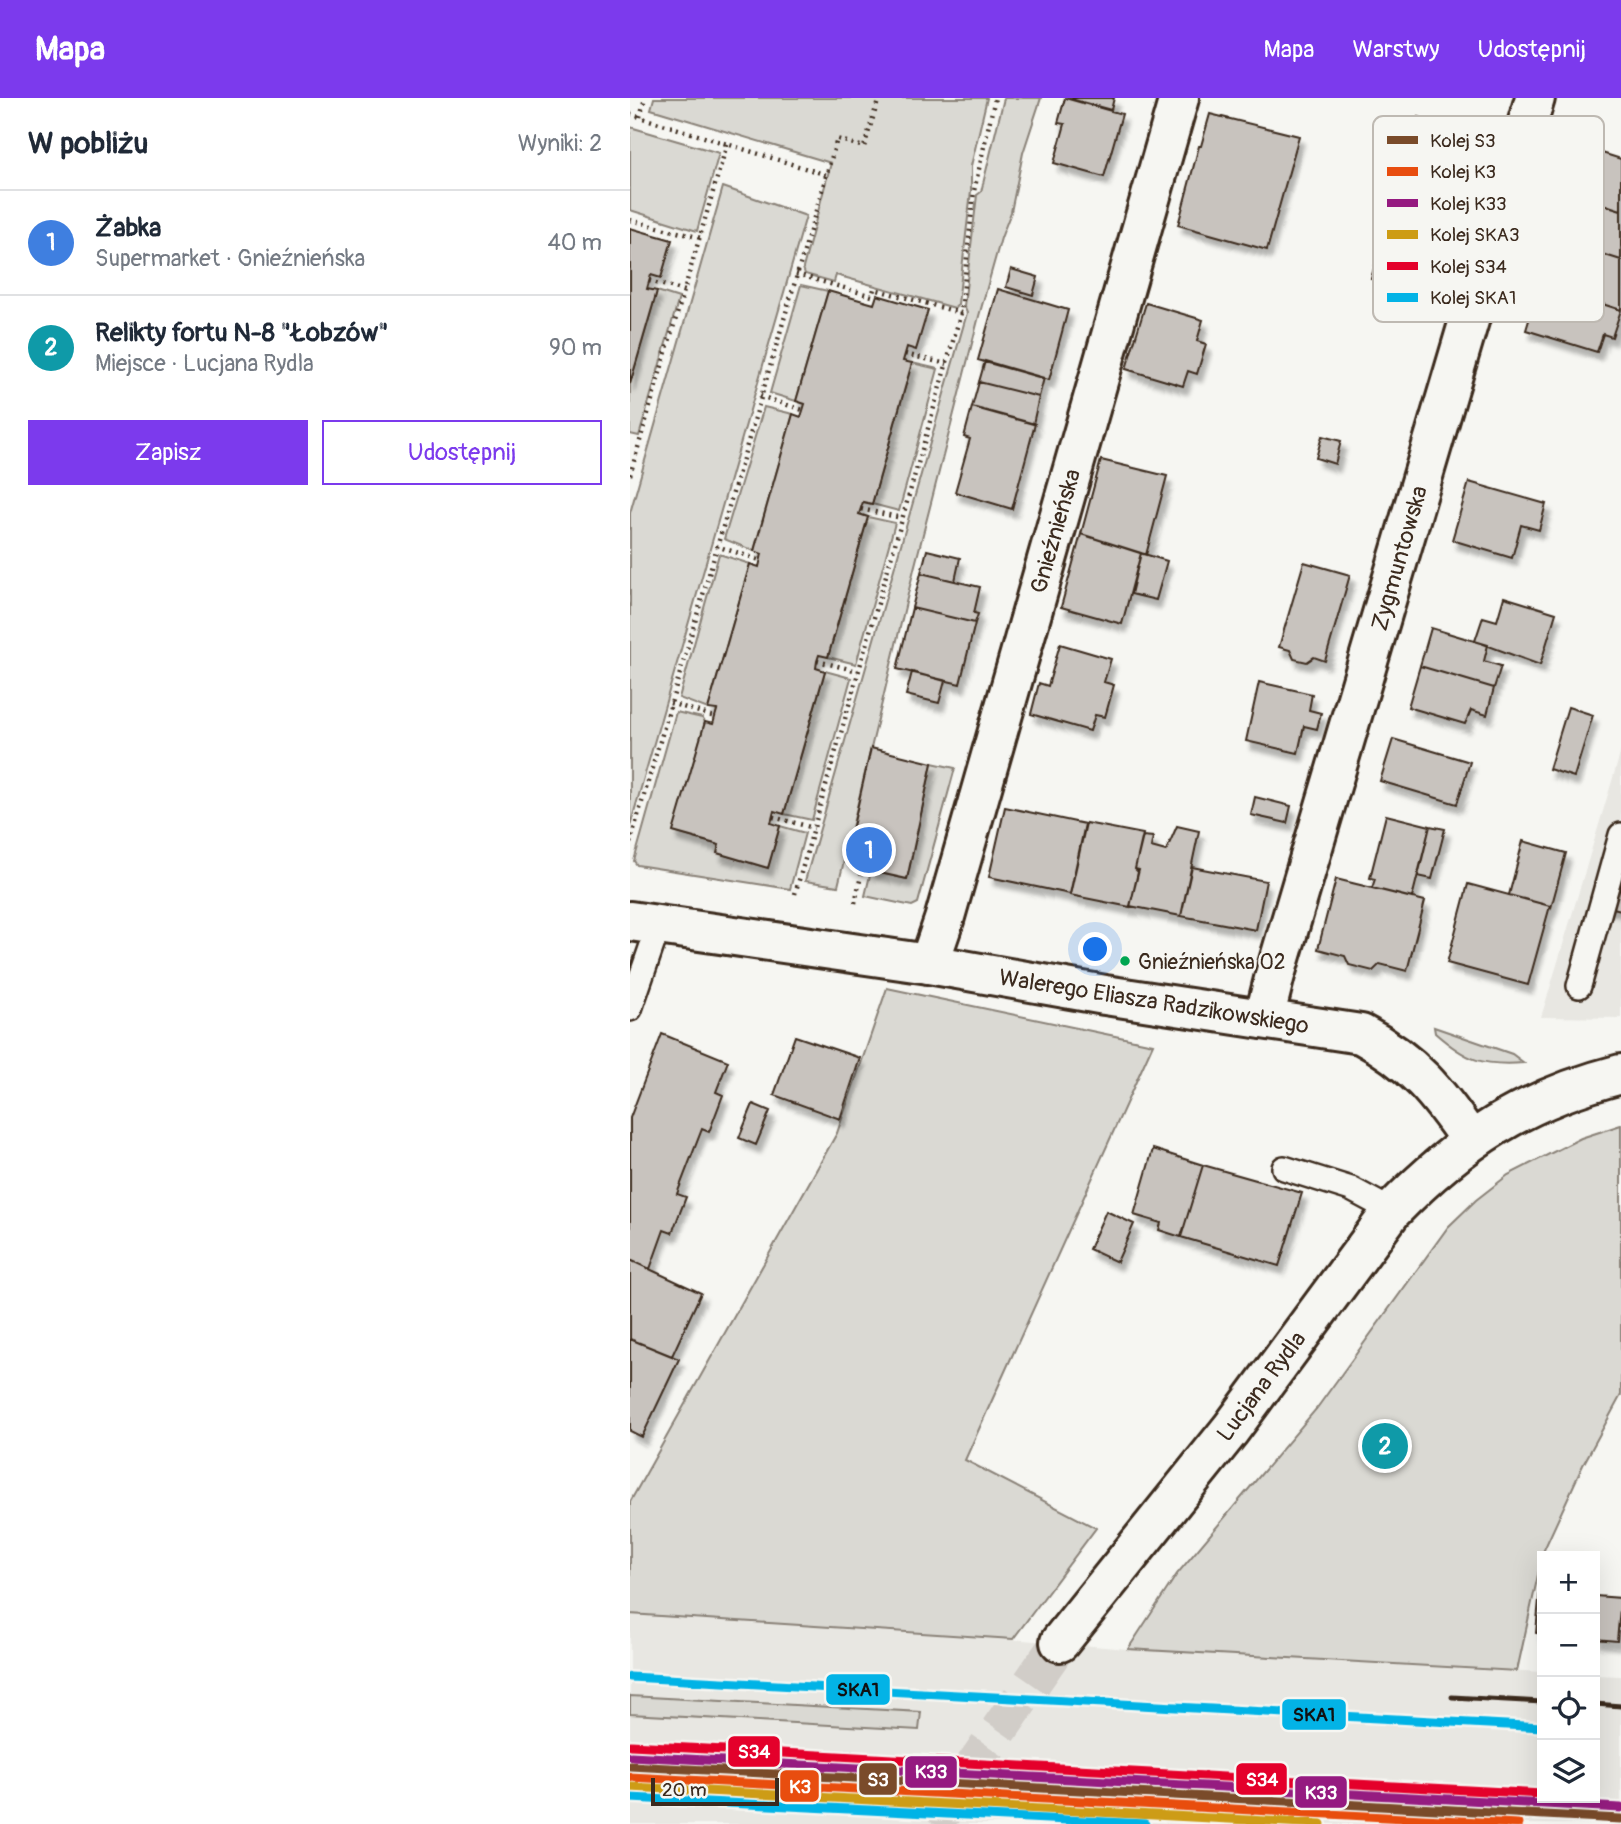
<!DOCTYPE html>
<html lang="pl">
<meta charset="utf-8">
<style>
:root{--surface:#fff;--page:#f2f2f3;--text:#1f2937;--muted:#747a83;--line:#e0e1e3;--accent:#7c3aed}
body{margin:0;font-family:Pangolin,sans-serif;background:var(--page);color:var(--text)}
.controls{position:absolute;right:21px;bottom:21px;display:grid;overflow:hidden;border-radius:0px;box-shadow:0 7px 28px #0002}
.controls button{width:63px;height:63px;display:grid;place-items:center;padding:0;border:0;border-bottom:2px solid var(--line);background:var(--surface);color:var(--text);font:35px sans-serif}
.scale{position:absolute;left:21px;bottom:18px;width:128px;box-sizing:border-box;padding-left:7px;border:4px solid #3b2a1e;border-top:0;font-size:19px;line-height:24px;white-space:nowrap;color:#3b2a1e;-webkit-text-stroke:5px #f6f6f2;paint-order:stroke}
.you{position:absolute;left:466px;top:852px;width:24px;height:24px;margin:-18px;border:5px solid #fff;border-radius:50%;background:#1a73e8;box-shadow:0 0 0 10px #1a73e833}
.badge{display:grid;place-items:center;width:46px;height:46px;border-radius:50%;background:var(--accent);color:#fff;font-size:23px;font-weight:700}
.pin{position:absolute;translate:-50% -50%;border:4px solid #fff;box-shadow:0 2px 7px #0006}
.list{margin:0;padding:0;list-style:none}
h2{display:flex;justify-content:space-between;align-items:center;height:91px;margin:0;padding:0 28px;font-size:30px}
h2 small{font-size:23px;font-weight:400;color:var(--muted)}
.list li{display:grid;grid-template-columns:46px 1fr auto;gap:21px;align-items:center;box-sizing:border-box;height:105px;padding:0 28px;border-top:2px solid var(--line)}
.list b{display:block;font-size:26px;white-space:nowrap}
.list p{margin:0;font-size:23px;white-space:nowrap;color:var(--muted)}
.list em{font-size:23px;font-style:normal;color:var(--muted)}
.actions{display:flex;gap:14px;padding:21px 28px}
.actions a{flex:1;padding:16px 0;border:2px solid var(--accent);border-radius:0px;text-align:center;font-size:24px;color:var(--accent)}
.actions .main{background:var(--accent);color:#fff}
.icon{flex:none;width:38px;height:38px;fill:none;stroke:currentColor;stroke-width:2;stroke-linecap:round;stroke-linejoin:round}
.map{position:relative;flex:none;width:991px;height:1726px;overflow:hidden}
header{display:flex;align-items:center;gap:42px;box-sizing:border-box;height:98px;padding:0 35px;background:var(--accent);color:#fff}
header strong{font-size:33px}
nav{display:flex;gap:38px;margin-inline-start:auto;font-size:24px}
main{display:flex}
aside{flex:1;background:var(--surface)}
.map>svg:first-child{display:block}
.built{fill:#e8e7e2}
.green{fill:#dad9d3;stroke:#8a8278;stroke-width:2}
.building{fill:#c8c3be;stroke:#3b2a1e;stroke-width:2;filter:url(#shadow)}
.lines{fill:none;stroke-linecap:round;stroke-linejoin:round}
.tertiary-tunnel{stroke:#d1cdc8;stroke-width:38;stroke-dasharray:38 19;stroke-linecap:butt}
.service-casing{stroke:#3b2a1e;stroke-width:28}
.minor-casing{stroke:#3b2a1e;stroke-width:44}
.tertiary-casing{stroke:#3b2a1e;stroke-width:44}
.path{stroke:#3b2a1e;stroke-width:4.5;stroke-dasharray:2 5;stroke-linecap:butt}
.service{stroke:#f6f6f2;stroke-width:23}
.minor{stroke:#f6f6f2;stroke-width:38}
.tertiary{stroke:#f6f6f2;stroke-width:38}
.rail{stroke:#3b2a1e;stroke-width:5}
.rail-1-casing{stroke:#f6f6f2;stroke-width:14}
.rail-2-casing{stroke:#f6f6f2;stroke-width:14}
.rail-3-casing{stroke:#f6f6f2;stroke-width:14}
.rail-4-casing{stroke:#f6f6f2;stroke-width:14}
.rail-5-casing{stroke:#f6f6f2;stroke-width:14}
.rail-6-casing{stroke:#f6f6f2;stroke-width:14}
.rail-1{stroke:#7a4b2a;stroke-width:9}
.rail-2{stroke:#e84d0f;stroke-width:9}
.rail-3{stroke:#951a80;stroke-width:9}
.rail-4{stroke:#cd9c14;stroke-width:9}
.rail-5{stroke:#e4002b;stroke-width:9}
.rail-6{stroke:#03b3e6;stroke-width:9}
.bus-dot{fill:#00a651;stroke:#f6f6f2;stroke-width:2.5}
.labels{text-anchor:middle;stroke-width:5;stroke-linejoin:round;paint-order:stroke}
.bus-label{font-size:21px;fill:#3b2a1e;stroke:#f6f6f2;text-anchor:start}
.street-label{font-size:23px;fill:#3b2a1e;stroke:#f6f6f2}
.key{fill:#f6f6f2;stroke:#beb9b2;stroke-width:2}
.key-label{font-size:19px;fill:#3b2a1e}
.line-badge{stroke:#f6f6f2;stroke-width:2.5}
.badge-label{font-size:19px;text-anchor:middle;font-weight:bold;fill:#fff}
.pale-badge-label{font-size:19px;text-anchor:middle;font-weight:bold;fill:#111}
</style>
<header>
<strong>Mapa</strong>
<nav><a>Mapa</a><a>Warstwy</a><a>Udostępnij</a></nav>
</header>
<main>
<aside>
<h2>W pobliżu<small>Wyniki: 2</small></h2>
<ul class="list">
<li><span class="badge" style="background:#3f7fe0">1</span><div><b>Żabka</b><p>Supermarket · Gnieźnieńska</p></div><em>40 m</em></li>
<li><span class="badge" style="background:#0f9aa8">2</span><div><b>Relikty fortu N-8 &quot;Łobzów&quot;</b><p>Miejsce · Lucjana Rydla</p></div><em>90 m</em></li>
</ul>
<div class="actions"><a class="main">Zapisz</a><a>Udostępnij</a></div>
</aside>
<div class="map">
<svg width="991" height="1726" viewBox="0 0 991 1726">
<defs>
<filter id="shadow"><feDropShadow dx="4.5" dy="8" stdDeviation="2" flood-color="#0004"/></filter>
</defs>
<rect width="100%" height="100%" fill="#f6f6f2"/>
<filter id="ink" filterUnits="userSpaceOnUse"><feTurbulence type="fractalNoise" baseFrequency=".0143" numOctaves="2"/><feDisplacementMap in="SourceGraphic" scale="14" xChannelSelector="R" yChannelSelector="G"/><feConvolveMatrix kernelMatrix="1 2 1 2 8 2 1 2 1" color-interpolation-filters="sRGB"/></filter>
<g filter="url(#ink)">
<path class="built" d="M991 653V920L911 919 920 890Z
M0 1516 356 1539 498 1551 912 1574V1700H965V1577L991 1578V1726H0Z"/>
<path class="green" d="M24 0H357L341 68V93L328 206 325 210 206 177 204 184 175 176 173 170 201 65 21 11Z
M374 0H411L393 55 381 114 371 140 349 218 284 471 208 788 175 783 337 215 334 208 347 97 351 94Z
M0 29 89 55 67 133 0 112Z
M93 89 176 118 0 728V415Z
M171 187 198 193 166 303 140 295Z
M27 193 49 200 9 338 0 336V286Z
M282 265 308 271 269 413 242 406Z
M134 309 163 316 124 453 94 441Z
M238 419 265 425 226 566 198 559Z
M89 456 120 466 78 611 49 600Z
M195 573 221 580 182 722 154 716Z
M46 614 72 620 75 624 44 734 89 747 88 755 138 770 150 728 175 735 160 791 7 767 4 763Z
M302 665 325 670 288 805 282 808 235 798 241 773 277 781Z
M257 890 523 946 335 1362 466 1430 383 1541 0 1516V1404L207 1035Z
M804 929 882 956 894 965C852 968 837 963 805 935Z
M991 1027V1297L953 1367 913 1454 887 1573 498 1551 547 1476 687 1310 818 1129 846 1102 878 1077 951 1040Z
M0 1598 291 1614 289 1632 0 1616Z"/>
<path class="building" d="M435 0 492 16 474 79 424 65 435 26 428 25Z
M437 0H484L481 12Z
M580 16 669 38 637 152 548 127 569 48H571Z
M788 19 853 38 833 102 840 104 846 120 845 123 829 119 805 199 741 181 750 149 771 125 783 81 779 50Z
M953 49 991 61V112L939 95Z
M939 96 991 112V162L924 141Z
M0 130 42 142 31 180 21 177 17 191 27 193 0 286Z
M924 141 991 162V212L910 186Z
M381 171 408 179 403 197 376 189Z
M910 186 991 212 982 239 973 236 967 254 896 232Z
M368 191 438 212 419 282 348 262Z
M198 193 244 206 247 197 298 212 286 252 277 249 273 263 282 265 242 406 233 404 229 416 238 419 198 559 189 557 187 563 186 570 195 573 154 716 144 713 141 725 150 728 138 770 87 755 89 747 43 734 75 624 83 626 87 612 78 611 120 466 129 469 132 456 124 453 163 316 171 319 175 306 166 303Z
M516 205 573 222 567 243 576 246 567 276 558 273 553 288 496 271Z
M355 263 414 280 409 299 349 284Z
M349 284 409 299 403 326 342 309Z
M342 309 405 326 382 411 325 394 340 341 334 339Z
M692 338 711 343 705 366 686 360Z
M471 362 537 378 516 457 451 436Z
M839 384 916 406 909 432 891 427 882 460 822 442Z
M451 436 511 455 492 526 431 509Z
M297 452 330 460 325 483 291 475Z
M511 455 537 463 526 502 501 496Z
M674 464 720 477 695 563 684 559 677 564 664 561 660 552 649 549Z
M291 475 350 489 344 515 348 516 345 525 282 510Z
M874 499 926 515 910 567 845 543 853 519 867 523Z
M282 510 345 525 330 586 267 571Z
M801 530 858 547 854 563 871 568 864 590 790 568Z
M430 546 481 561 474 584 484 587 475 619 465 617 460 633 401 616 409 585 418 588Z
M790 568 864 590 857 617 841 612 835 626 778 609Z
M282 574 315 583 309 605 276 597Z
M629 584 682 596 679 612 691 615 687 631 674 628 668 655 616 643Z
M938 609 963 617 944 679 919 671Z
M763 641 840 664 827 706 750 683Z
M241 650 302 665 277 781 241 773 243 765 216 759Z
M625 699 661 708 657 725 621 717Z
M375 709 455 726 440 796 359 779Z
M756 717 800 728 782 800 742 790 745 781 740 780Z
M456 725 513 736 505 771 508 774 500 809 440 797Z
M547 728 569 733 551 818 500 808 509 772 505 771 513 738 523 739 521 749 536 753Z
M800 728 815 731 802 781 788 778Z
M893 743 936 755 921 810 920 808 879 797Z
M991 751V812L975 808Z
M562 769 636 783 626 832 551 818Z
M706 781 795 803 777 873 750 866 743 873 719 867 715 858 688 851Z
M838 786 920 808 898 887 817 865Z
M32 936 98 963 86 994 93 997 79 1034 72 1031 47 1096 56 1099 42 1135 34 1132 20 1171 0 1162V1020Z
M165 938 230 960 210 1021 144 997Z
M123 1006 140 1013 126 1047 109 1040Z
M523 1051 573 1067 551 1139 529 1132 531 1125 504 1117Z
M573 1067 672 1095 649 1168 551 1139Z
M476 1113 504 1126 487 1164 459 1151Z
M0 1162 71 1195 42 1258 0 1241Z
M0 1241 49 1261 12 1339 0 1333Z
M912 1468V1536L906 1535Z
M965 1498 991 1500 987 1543 965 1541Z"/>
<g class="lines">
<path class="tertiary-tunnel" d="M304 1726 430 1544"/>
<defs>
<path id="service" d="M949 888 991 737
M0 911 29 827
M654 1070 721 1091 762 1113"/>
<path id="minor" d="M299 866 314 822 549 0
M634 921 645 877 905 0"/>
<path id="tertiary" d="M0 823 299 866 475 897 731 936C784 964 808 995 841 1043
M430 1544 601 1331 762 1113C831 1042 894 1001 991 976"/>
</defs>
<use href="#service" class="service-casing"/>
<use href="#minor" class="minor-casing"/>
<use href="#tertiary" class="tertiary-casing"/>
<path class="path" d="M0 16 197 77
M10 19 15 0
M0 122 71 140
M166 176 242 198 244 191 331 215
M19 183 55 193
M275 256 317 266
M130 298 173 312
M0 377 97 46
M231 411 272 420
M86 448 130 462
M187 563 228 573
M40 605 85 619
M143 719 184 730
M0 745 207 41 234 49 249 0
M165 796 331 215 344 93 365 0
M225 805 234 764"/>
<use href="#service" class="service"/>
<use href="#minor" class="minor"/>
<use href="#tertiary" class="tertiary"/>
<path class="rail" d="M822 1599 912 1604
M965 1606 991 1608"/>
<defs>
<path id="rail-1" d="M0 1668 991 1721"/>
<path id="rail-2" d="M0 1679 888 1726"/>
<path id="rail-3" d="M1 1658 991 1710"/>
<path id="rail-4" d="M0 1689 691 1726"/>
<path id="rail-5" d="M1 1647 912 1696"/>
<path id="rail-6" d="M0 1579 912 1629
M0 1700 515 1726"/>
</defs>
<use href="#rail-1" class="rail-1-casing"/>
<use href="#rail-2" class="rail-2-casing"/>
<use href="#rail-3" class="rail-3-casing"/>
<use href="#rail-4" class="rail-4-casing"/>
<use href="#rail-5" class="rail-5-casing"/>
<use href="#rail-6" class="rail-6-casing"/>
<use href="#rail-1" class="rail-1"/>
<use href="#rail-2" class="rail-2"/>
<use href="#rail-3" class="rail-3"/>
<use href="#rail-4" class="rail-4"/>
<use href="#rail-5" class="rail-5"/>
<use href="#rail-6" class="rail-6"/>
</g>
</g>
<circle class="bus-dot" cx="495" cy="863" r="6"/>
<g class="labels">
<g class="bus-label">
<text x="508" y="871">Gnieźnieńska 02</text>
</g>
<g class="street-label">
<text transform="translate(425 433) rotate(-74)" y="8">Gnieźnieńska</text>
<text transform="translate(769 460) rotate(-74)" y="8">Zygmuntowska</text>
<text transform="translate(524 903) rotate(9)" y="8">Walerego Eliasza Radzikowskiego</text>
<text transform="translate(631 1288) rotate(-53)" y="8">Lucjana Rydla</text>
</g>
</g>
<rect x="743" y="18" width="231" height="206" rx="10" class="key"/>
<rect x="757" y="38" width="31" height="8" fill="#7a4b2a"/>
<rect x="757" y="69" width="31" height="9" fill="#e84d0f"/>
<rect x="757" y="101" width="31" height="8" fill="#951a80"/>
<rect x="757" y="132" width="31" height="9" fill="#cd9c14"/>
<rect x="757" y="164" width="31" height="8" fill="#e4002b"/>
<rect x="757" y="195" width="31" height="9" fill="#03b3e6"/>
<g class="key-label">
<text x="800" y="49">Kolej S3</text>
<text x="800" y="80">Kolej K3</text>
<text x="800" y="112">Kolej K33</text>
<text x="800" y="143">Kolej SKA3</text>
<text x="800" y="175">Kolej S34</text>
<text x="800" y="206">Kolej SKA1</text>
</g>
<g class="line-badge">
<rect x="195" y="1575" width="66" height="33" rx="7" fill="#03b3e6"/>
<rect x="651" y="1600" width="66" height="33" rx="7" fill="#03b3e6"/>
<rect x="97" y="1637" width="54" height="33" rx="7" fill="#e4002b"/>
<rect x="274" y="1657" width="54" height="34" rx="7" fill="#951a80"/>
<rect x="605" y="1664" width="53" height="34" rx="7" fill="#e4002b"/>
<rect x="228" y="1664" width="40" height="34" rx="7" fill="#7a4b2a"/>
<rect x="149" y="1671" width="41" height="34" rx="7" fill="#e84d0f"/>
<rect x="664" y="1677" width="54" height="34" rx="7" fill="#951a80"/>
</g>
<g class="badge-label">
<text x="124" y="1660">S34</text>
<text x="301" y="1680">K33</text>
<text x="632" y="1688">S34</text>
<text x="248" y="1688">S3</text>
<text x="170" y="1695">K3</text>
<text x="691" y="1701">K33</text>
</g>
<g class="pale-badge-label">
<text x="228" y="1598">SKA1</text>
<text x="684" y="1623">SKA1</text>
</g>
</svg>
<div class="controls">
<button>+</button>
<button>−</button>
<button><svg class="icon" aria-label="locate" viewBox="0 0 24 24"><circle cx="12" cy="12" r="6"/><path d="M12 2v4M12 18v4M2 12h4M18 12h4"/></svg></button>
<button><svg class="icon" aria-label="layers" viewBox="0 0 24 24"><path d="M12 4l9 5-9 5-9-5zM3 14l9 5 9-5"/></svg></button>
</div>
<div class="scale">20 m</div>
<div class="you"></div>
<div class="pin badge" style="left:239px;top:752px;background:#3f7fe0">1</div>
<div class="pin badge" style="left:755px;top:1348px;background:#0f9aa8">2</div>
</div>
</main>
